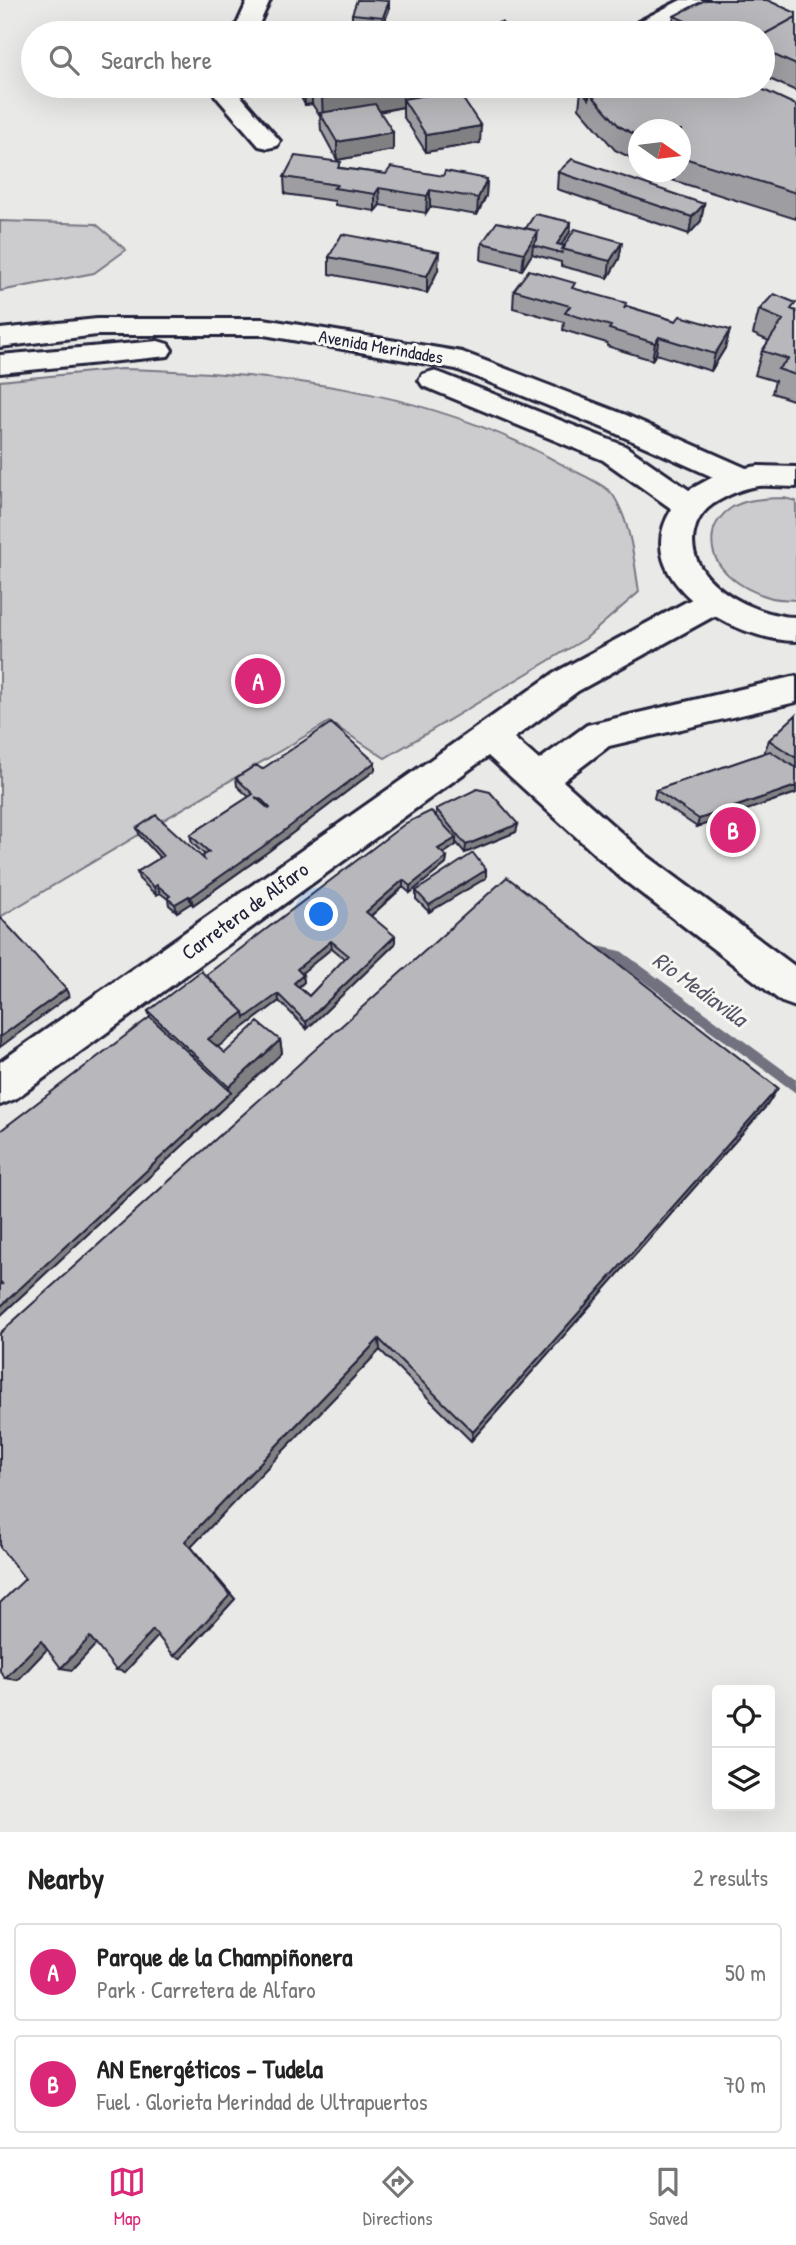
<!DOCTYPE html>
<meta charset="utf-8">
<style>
:root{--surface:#fff;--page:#f6f6f6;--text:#222;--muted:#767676;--line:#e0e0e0;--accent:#db2777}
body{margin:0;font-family:"Patrick Hand",sans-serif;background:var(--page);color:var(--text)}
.controls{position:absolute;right:21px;bottom:21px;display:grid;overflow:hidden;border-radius:7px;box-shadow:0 7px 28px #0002}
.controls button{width:63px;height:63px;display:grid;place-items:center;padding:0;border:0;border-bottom:2px solid var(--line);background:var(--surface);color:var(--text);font:35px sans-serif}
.compass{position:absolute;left:628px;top:119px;width:63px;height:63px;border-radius:50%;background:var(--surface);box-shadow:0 7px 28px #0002;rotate:104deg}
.you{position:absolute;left:322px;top:915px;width:24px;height:24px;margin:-18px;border:5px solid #fff;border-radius:50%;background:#1a73e8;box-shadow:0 0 0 10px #1a73e833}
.badge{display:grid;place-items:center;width:46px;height:46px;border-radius:50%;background:var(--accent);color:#fff;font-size:23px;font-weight:700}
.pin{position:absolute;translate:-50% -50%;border:4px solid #fff;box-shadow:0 2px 7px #0006}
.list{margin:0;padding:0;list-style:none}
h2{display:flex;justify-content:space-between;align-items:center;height:91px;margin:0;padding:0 28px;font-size:30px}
h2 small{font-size:23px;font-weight:400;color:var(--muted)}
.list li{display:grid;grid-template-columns:46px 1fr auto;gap:21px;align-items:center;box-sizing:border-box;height:98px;margin:0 14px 14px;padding:0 14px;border:2px solid var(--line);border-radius:7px}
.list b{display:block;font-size:26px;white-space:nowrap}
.list p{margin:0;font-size:23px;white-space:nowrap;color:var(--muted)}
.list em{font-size:23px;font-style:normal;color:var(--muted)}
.icon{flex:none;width:38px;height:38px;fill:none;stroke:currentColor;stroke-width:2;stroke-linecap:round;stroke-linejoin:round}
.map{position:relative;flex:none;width:796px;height:1832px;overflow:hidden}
.search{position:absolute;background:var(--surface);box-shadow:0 7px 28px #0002;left:21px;right:21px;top:21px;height:77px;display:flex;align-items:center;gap:18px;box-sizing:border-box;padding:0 24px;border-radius:38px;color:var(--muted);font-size:26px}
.sheet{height:315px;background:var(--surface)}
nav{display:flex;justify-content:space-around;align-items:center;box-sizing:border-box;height:98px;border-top:2px solid var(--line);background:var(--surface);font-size:19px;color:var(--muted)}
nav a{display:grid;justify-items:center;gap:4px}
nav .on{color:var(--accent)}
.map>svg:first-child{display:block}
.green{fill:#ccccce;stroke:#777784;stroke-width:2}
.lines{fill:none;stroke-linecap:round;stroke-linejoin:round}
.stream{fill:#71717f;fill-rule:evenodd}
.minor-casing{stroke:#22223b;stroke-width:6}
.major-casing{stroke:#22223b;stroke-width:6}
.minor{fill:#f6f6f2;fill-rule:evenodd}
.major{fill:#f6f6f2;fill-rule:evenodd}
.wall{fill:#9e9ea2;stroke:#22223b;stroke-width:2;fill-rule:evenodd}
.shaded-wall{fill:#818184;stroke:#22223b;stroke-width:2}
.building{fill:#b8b8bc;stroke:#22223b;stroke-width:2;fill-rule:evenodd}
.labels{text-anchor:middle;stroke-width:6;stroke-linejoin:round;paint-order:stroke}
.far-street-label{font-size:18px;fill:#22223b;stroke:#f6f6f2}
.street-label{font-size:21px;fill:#22223b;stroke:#f6f6f2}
.water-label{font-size:23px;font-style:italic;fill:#565668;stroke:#f6f6f2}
</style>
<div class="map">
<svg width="796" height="1832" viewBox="0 0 796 1832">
<rect width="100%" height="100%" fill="#e9e9e7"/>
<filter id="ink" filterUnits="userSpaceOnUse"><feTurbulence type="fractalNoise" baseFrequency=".0143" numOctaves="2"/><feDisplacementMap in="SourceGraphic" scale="14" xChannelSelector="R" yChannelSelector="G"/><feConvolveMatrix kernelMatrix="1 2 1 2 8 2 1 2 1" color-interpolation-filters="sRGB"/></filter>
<g filter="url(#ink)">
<path class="green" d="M0 221 96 224 126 250 94 273 0 291Z
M121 369C275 373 427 388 563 465 575 472 607 485 613 495 631 523 634 560 639 592L585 639 385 758 329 722 0 917V381Z
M784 498 796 501V600C787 599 777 600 769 597 741 589 707 567 713 534 714 524 722 514 731 508 747 498 766 499 784 498Z"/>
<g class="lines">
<path class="stream" d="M588 944 621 951 796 1079V1093L614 960 584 953 582 949 584 945Z"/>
<defs>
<path id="minor" d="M248 0H270L255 33H233Z
M681 0H708L705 5 652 33H629L638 22Z
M216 86H238L239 94 280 141 277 146 268 148 259 146 219 100 215 95Z
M713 590 725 594 729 602 725 610 578 691 514 738 539 760 587 725 796 676V702L609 746 563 781 646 855 796 967V1007L782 1002 620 877 488 756 15 1099 0 1105V1062L554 673 701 594Z"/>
<path id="major" d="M97 319H264L462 352 626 415 746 468 758 466 796 467V487C784 487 770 485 758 486 743 488 730 494 718 501 707 507 698 517 695 529 680 579 755 617 796 617V641C736 641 626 580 672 509L603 460 423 386 419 380 423 374 433 371 443 374 625 446 689 490 713 477 606 429 456 369 264 335H97L0 347V329Z
M158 341 168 344 172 350 168 356 0 373V355Z"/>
</defs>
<use href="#minor" class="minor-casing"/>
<use href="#major" class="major-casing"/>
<use href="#minor" class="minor"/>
<use href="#major" class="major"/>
</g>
<path class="wall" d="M389 1V10L383 25 352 23V14Z
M796 13V91L763 76V33L671 32 674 16Z
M295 86H488V92L462 97 480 143 426 152 403 116V107L379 112 393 132V150L337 160 321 130 320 116 312 104 305 105Z
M581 91 796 105V219L669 179 656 172H681V130H639V162L615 150 579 108Z
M341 168 386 174 487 179 486 196 477 215 430 207 426 213 380 205 375 211 335 205V201L285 194 284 177Z
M558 172 704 204 701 221 689 234 557 189Z
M571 222 570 232 561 245 565 246 622 242 619 259 608 278 561 266V262L532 254 522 270 481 260 482 243 526 228Z
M329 257 438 270 427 293 329 274Z
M575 289 626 306 676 321 730 330 725 348 711 371 656 354 652 360 607 346V343L563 330 564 322 513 308 514 290Z
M759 310 796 311V401L772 393 775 381 755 375 762 351 769 341 753 334Z
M796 715V793L697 827 654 798 656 790 764 753 769 740Z
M375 762V770L269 851 193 905 191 903 177 912 169 905 168 899 160 893 156 895 139 879 137 872 160 858 140 836 137 828 203 858 205 855 192 843 190 835 249 797 237 786 236 778 262 769Z
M436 809 518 824 516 832 465 853 456 842V845L443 854 447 857 446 864 410 893 403 887 371 916 395 944 307 1029 279 1001 217 1047 225 1053 280 1040 282 1053 0 1316 150 1017 148 1011 206 975 436 816ZM332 948 345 959 309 996 299 987 304 982 303 975 301 973Z
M486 878 429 912 416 899V891Z
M768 1104 471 1441 380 1350 191 1547 235 1599 181 1658 158 1636 125 1672 96 1644 72 1670 47 1649 18 1680 5 1678 25 1579 0 1547Z"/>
<path class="shaded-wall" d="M389 1V10L383 25V17Z
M304 86H312V104L305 105Z
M392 86H488V92L408 106 403 99V107L325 121 323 119 322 98Z
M481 126 480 143 426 152V135Z
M393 132V150L337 160V142Z
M487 179 486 196 477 215 478 198Z
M379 188 380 205 375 211V194Z
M430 190V207L426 213 427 196Z
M704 204 701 221 689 234 692 217Z
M571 222 570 232 556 253 557 244Z
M538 231 536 246 533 245 532 254 522 270 524 253Z
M622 242 619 259 608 278 610 261Z
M439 252 438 270 427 293V276Z
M730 330 725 348 711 371 715 354Z
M659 337 656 354 652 360 655 343Z
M375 762V770L269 851 193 905 191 897Z
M796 786V793L697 827 699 819Z
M518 824 516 832 465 853 466 845Z
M456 838V845L438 857V849Z
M447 857 446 864 410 893V886Z
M486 870V878L429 912V905Z
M403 880V887L366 920V912Z
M157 885 160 893 156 895 154 887Z
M189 896 191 903 177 912 175 904Z
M395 936V944L307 1029 306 1022Z
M331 941 332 948 298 976 297 969Z
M303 975 304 982 295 990 294 983Z
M66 989 69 996 0 1047V1037Z
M278 994 279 1001 211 1052 208 1039 244 1012Z
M280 1040 282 1053 0 1316V1307L231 1092 229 1087Z
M778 1088 768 1104 471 1441 473 1432Z
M379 1339 380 1350 191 1547 235 1599 181 1658 174 1656 185 1541Z
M153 1630 161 1633 125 1672 116 1670Z
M90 1637 100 1640 72 1670 61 1668Z
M41 1641 52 1644 18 1680 5 1678Z"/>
<path class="building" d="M357 0H372L389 1 383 17 352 14Z
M705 0H767L796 13V17L763 35V33H712L674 16Z
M796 17V65L763 50V35Z
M501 22 511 31 500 33H472L469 30Z
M285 25 309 27 307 33H282Z
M443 26 447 30 458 27 464 33H398Z
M315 86H392L322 98Z
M582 86H602L589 92V99L581 91Z
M602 86H755L796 105V193L681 157V130H639V137L619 126 589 92Z
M457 90 481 126 426 135 403 99Z
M375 104 393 132 337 142 320 113Z
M295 156 341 162 338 168 386 174 391 167 443 176 445 171 487 179 478 198 430 190 427 196 379 188 375 194 334 188 337 185 284 177Z
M572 159 704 204 692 217 558 172Z
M535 214 571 222 557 244 565 246 562 253 533 245 537 240 538 231 526 228Z
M497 222 538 231 524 253 482 243Z
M575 229 622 242 610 261 562 249Z
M342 234 439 252 427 276 329 257Z
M529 270 575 283 572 288 626 303 624 309 626 306 676 321 680 316 730 330 715 354 659 337 655 343 609 329 611 326 565 313 570 306 514 290Z
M774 294 796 303 791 309 796 311V375L778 369 788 359 762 351 783 320 759 310Z
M796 715V758L769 740Z
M331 723 375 762 268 843 191 897 189 896 175 904 167 898 170 896 157 885 154 887 137 872 163 856 137 828 156 815 204 859 203 856 209 852 190 835 253 794 236 778 256 765 262 769ZM255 797 262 800 270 808 269 809Z
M770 751 796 768V786L699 819 656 790Z
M477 789 490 792 518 824 466 845 436 809Z
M431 811 456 838 438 849 447 857 410 886 403 880 366 912 395 936 306 1022 278 994 245 1018 244 1012 206 975 406 823ZM331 941 348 955 309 996 294 983 303 975 297 969Z
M473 853 486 870 429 905 416 891Z
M507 877 778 1088 473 1432 379 1339 185 1541 230 1595 174 1656 153 1630 116 1670 90 1637 61 1668 41 1641 5 1678 0 1671V1603L25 1579 0 1547V1333Z
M0 917 66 989 0 1037Z
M201 971 244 1012 208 1039 225 1053 258 1022 280 1040 229 1087 148 1011Z
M150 1017 231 1092 0 1307V1282L3 1285 0 1281V1131Z"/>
</g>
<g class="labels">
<g class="far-street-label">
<text transform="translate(381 347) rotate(10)" y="6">Avenida Merindades</text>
</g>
<g class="street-label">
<text transform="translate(245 911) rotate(-36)" y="7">Carretera de Alfaro</text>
</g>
<g class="water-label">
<text transform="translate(700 989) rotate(36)" y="8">Rio Mediavilla</text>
</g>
</g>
</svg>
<div class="controls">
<button><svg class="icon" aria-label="locate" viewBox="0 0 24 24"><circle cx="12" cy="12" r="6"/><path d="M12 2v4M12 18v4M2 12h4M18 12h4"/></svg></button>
<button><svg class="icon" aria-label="layers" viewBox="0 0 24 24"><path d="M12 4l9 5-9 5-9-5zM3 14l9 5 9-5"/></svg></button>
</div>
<svg class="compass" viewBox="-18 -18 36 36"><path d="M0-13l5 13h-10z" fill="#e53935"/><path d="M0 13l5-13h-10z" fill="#767676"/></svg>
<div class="you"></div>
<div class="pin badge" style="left:258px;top:681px">A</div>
<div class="pin badge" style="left:733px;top:830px">B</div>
<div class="search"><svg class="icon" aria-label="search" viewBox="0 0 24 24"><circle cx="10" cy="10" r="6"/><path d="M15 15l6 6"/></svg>Search here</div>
</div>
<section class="sheet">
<h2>Nearby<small>2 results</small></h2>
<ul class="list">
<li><span class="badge">A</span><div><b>Parque de la Champiñonera</b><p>Park · Carretera de Alfaro</p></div><em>50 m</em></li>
<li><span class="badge">B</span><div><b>AN Energéticos - Tudela</b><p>Fuel · Glorieta Merindad de Ultrapuertos</p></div><em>70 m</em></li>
</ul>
</section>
<nav>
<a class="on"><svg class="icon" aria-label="map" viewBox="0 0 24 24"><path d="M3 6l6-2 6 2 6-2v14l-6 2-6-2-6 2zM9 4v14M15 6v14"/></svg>Map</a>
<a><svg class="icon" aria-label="directions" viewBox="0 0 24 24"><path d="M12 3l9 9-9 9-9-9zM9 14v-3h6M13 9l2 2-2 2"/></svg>Directions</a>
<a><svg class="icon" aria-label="saved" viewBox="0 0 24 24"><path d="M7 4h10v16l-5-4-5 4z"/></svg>Saved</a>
</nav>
